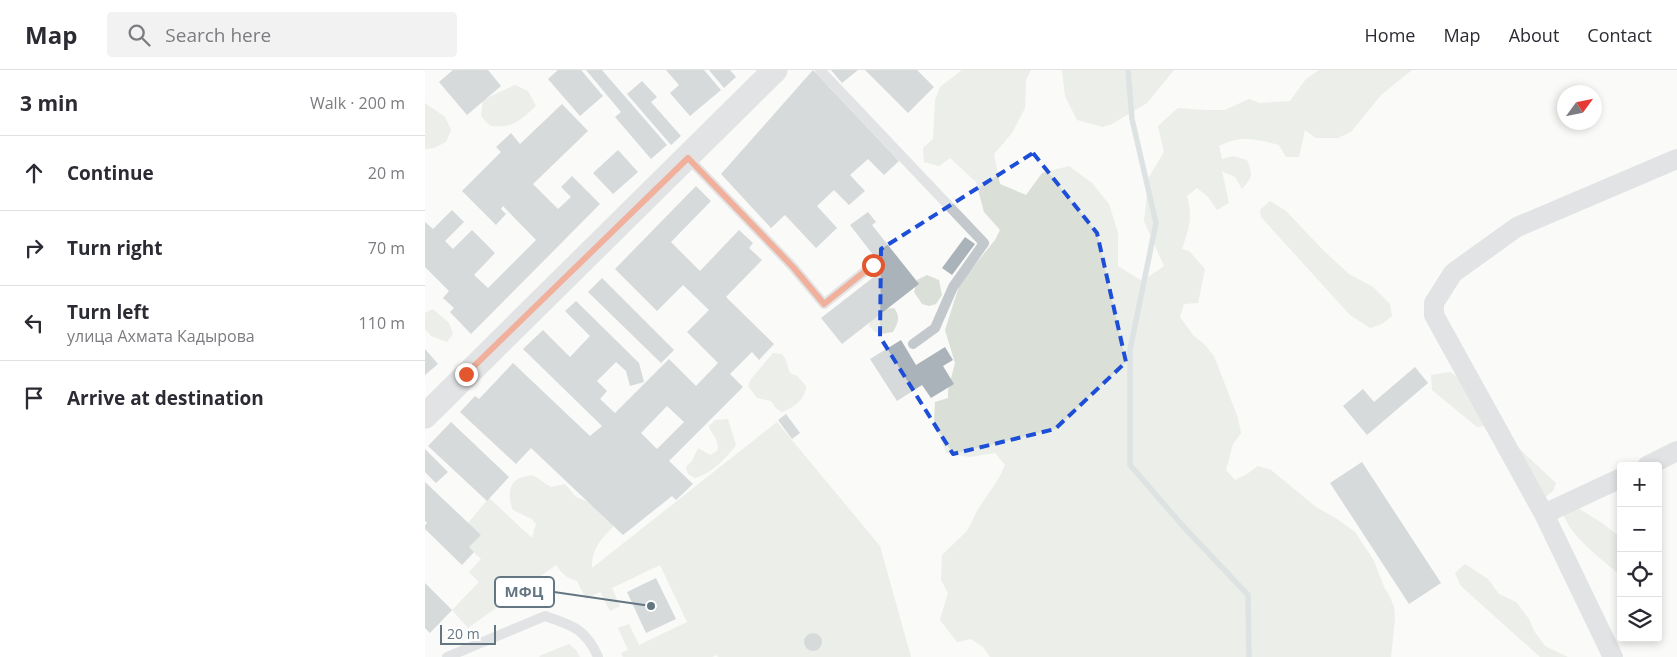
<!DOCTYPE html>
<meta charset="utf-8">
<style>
:root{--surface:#fff;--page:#f2f2f3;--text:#2b2b33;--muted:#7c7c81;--line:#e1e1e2}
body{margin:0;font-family:"Open Sans",sans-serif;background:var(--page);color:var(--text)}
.controls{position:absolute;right:15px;bottom:15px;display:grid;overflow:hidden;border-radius:5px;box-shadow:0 2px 8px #0003}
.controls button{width:45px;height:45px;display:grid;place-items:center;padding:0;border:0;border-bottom:1px solid var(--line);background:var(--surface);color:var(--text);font:25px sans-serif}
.compass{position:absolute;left:1132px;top:15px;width:45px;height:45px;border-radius:50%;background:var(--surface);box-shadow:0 2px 8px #0003;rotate:57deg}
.scale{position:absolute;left:15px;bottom:12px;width:56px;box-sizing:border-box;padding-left:5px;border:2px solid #657683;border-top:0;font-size:14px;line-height:18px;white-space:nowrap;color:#657683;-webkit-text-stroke:4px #fff;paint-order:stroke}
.stop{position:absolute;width:15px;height:15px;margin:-11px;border:4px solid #e4572e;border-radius:50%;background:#fff}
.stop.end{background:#e4572e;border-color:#fff;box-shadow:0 1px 5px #0008}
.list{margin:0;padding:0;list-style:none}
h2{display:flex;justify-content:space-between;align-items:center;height:65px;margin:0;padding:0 20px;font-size:21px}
h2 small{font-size:16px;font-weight:400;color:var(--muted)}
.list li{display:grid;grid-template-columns:32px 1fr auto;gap:15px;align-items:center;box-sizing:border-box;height:75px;padding:0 20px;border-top:1px solid var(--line)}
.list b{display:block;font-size:19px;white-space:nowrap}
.list p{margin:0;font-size:16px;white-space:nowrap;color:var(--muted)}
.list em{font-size:16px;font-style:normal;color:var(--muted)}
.icon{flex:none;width:28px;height:28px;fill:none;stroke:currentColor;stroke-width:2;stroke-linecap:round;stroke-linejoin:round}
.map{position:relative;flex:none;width:1252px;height:587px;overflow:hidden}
header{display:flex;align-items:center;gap:30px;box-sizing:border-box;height:70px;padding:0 25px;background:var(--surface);border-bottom:1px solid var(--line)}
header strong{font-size:24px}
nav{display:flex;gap:28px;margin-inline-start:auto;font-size:18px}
.search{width:350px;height:45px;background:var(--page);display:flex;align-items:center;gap:12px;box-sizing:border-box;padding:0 18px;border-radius:5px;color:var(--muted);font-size:19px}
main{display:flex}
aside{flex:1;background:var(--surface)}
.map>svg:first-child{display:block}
.green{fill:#dadfd7}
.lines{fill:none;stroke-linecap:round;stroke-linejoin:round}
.stream{stroke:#bbc7cb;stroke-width:5.5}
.building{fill:#aab3b9;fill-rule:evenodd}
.service{stroke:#c3c8cc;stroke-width:10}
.minor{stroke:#c3c8cc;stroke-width:20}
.tertiary{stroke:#c3c8cc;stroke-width:25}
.route{stroke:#e4572e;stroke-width:6}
.marked{fill:none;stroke:#1d4ed8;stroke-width:4;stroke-dasharray:10 6;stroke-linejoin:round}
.leader{fill:none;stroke:#657683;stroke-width:2}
.callout-dot{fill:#657683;stroke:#fff;stroke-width:2}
.callout{fill:#fff;stroke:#657683;stroke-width:2}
.callout-label{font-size:15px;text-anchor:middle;font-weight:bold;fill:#657683}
</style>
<header>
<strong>Map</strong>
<div class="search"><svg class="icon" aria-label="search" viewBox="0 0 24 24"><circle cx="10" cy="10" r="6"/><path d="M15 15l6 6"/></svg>Search here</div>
<nav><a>Home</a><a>Map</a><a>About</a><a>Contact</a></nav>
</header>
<main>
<aside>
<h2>3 min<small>Walk · 200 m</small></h2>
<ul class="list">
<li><svg class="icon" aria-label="ahead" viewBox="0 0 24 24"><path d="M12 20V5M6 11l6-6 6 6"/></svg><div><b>Continue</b></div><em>20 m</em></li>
<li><svg class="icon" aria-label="right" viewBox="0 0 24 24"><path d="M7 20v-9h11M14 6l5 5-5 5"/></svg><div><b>Turn right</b></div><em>70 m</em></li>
<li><svg class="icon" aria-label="left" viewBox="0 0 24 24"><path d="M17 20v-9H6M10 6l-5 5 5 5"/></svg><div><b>Turn left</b><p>улица Ахмата Кадырова</p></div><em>110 m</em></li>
<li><svg class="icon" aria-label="arrive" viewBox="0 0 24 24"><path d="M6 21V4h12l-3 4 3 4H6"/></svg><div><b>Arrive at destination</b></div></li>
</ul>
</aside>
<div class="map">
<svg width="1252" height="587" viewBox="0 0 1252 587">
<rect width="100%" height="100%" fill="#fafaf8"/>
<path class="green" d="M537 0H606L601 10 600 38 587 63 569 84 575 114 601 125 617 103 644 96 667 113 684 134 693 163V196L717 211 739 196 719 151 724 107 739 82 733 56 753 38 781 40H800L824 29 835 33 865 31 881 9 894 0H987L956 25 926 62 913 68H891L880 60 874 87H861L854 75C831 69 816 65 794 76L797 89 809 86 822 90C828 105 828 106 817 119L810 107 797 101 804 133 792 140 783 127 772 118 762 126C768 148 764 158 757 179L764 181 780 199 773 233 759 234 755 247 768 265 779 274 789 286 813 348 816 363 808 374 801 400 810 410 822 404 833 396 846 400 891 437 912 449 930 462 949 491 959 517 964 525 969 537 970 549 966 587H565L558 577 546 569 532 572 515 550 523 523 516 510 517 485 542 461 553 439 574 408 580 395 570 383 545 387 521 383 509 351 510 332 523 328V320L530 293 520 260 535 213 570 170 575 160 559 142 551 112 525 88 514 96 499 92 498 78 508 69 510 30 515 17Z
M637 0H749L722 33 687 54 678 57 652 50 640 26Z
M90 15 103 21 111 36C94 51 89 58 65 56L56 46 58 30Z
M0 33 20 47 26 60 21 72 9 78 0 79Z
M845 131 861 141 899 181 924 204 948 217 965 234 967 246 957 254 945 258 925 245 836 147 835 140Z
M502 205 514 210 517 225 511 234 504 236 497 234 489 222 492 210Z
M469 238C476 247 473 253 468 262 457 264 451 266 444 255 447 243 457 239 469 238Z
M8 239 24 253 28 264 22 272 6 266 0 259V243Z
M348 283 357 284C362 290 362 296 365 303L372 306 381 316C381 329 368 338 357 342L351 338 346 331 332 328 323 316 326 309Z
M1025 302 1047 317 1059 356 1052 357 1007 320 1006 305Z
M303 349 311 375C301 388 286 404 270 408L263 404 261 397 267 391 273 378 285 385 292 381C295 369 287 366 284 356L290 350Z
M352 352 455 476 486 587H293L292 585 287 587H198L196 583 203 580 193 558 204 554 214 575 262 552 235 495 187 518 195 536 185 541 175 522 161 529 152 511C141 508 137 503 131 495L43 558 27 540 54 512 44 502 56 489 44 477 56 465 43 453 64 428 107 468 111 454 107 449 88 440C83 428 82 411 98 407 101 406 105 405 109 406 115 409 120 414 126 417L140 414 151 427 187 442 188 457C176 469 166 480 167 498Z
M1087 372 1131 413 1128 421 1120 427Z
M1148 435 1177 453 1196 468V506C1177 489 1145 467 1138 443Z
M1040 494 1063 509 1074 524 1091 532 1104 549 1109 561 1120 576 1143 587H1115L1036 516 1030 503Z
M144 574 151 580 155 587H115L114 586Z"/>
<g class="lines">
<path class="stream" d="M703 0 707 49 731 153 705 280V395L757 455 823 525 824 587"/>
</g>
<path class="building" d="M28 0H63L76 16 42 45 14 12Z
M133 0H156L178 26 155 46 123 9Z
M161 0H177L242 75 226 89 190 47 196 42Z
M241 0H279L296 20 265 46 245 23 254 15Z
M284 0H305L311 7 299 18Z
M388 0 474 91 459 105 443 89 425 105 440 121 424 135 409 120 392 136 412 158 391 178 360 145 346 158 296 104Z
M406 0H433L417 13Z
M440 0H492L509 17 483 43Z
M217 11 232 27 226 32 256 66 246 75 202 24Z
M137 34 163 61 108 114 133 139 146 127 136 117 147 106 175 134 46 264 25 242 29 238 18 228 24 221 0 197V152L8 159 27 140 39 152 20 171 28 179 47 160 70 183 49 205 63 218 111 170 78 136 76 139 81 144 71 155 37 121 76 82 71 77 86 63 95 74Z
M193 80 213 102 188 124 168 103Z
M271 116 286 131 246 172 275 201 314 160 328 173 324 178 337 190 301 227 349 274 334 290 327 282 305 304 318 317 244 391 268 414 251 430 247 426 198 465 106 378 91 394 35 342 50 326 54 329 88 293 165 366 177 356 98 279 118 260 145 287 165 266 140 241 151 231 214 293 219 312 205 316 201 301 191 292 172 311 182 321 175 329 190 343 244 289 271 316 293 293 262 262 284 240 258 215 232 241 190 199ZM242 336 259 352 232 379 216 363Z
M443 142 451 152 447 155 494 214 417 274 396 248 459 199 425 155Z
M540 167 550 174 527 205 517 198Z
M177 208 249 280 236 293 163 222Z
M476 270 491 295 520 277 528 290 518 296 529 314 506 328 497 315 472 331 445 289Z
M0 279 13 294 0 305Z
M990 297 1003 313 942 365 918 336 938 319 949 332Z
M361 344 375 363 367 369 353 350Z
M26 352 84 407 62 431 3 376Z
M0 379 23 402 11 413 0 402Z
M937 392 1016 513 984 534 905 413Z
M0 412 56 465 44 477 49 482 37 495 0 459V455L2 453 0 451Z
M231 508 251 549 221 563 202 522Z
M0 513 27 540 5 563 0 558Z
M379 572a9 9 0 1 1 18 0a9 9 0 1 1-18 0Z"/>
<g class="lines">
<path class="service" d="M395 0 559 173 528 217 510 258 488 274
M263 88 368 197 399 234 448 195
M22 587 120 546C147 555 161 559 173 587"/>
<path class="minor" d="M1222 396 1252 381
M1119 444 1196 408
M1188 587 1119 444 1009 245V233L1028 203 1092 157 1252 89"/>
<path class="tertiary" d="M0 346 350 0"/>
</g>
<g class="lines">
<path class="route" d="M41 304 263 88 368 197 399 234 448 195"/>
</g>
<path d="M0 0H1252V587H0ZM608 83 672 163 701 292 630 359 528 384 455 267 456 179Z" fill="#fafaf8" fill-opacity=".55" fill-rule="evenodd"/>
<path class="marked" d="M608 83 672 163 701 292 630 359 528 384 455 267 456 179Z"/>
<path class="leader" d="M226 536L129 522"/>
<circle class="callout-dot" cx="226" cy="536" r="5"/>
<rect class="callout" x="70" y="507" width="59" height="30" rx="5"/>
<g class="callout-label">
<text x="99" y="527">МФЦ</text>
</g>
</svg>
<div class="controls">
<button>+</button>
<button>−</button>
<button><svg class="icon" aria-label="locate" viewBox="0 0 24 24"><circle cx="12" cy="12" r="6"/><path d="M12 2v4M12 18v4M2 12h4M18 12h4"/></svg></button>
<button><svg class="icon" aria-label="layers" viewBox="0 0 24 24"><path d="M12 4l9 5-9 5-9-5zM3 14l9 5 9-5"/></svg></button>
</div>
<svg class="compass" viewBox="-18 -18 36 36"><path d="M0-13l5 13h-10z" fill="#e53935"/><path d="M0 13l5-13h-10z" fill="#7c7c81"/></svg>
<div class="scale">20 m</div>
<div class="stop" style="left:448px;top:195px"></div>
<div class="stop end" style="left:41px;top:304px"></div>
</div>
</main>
